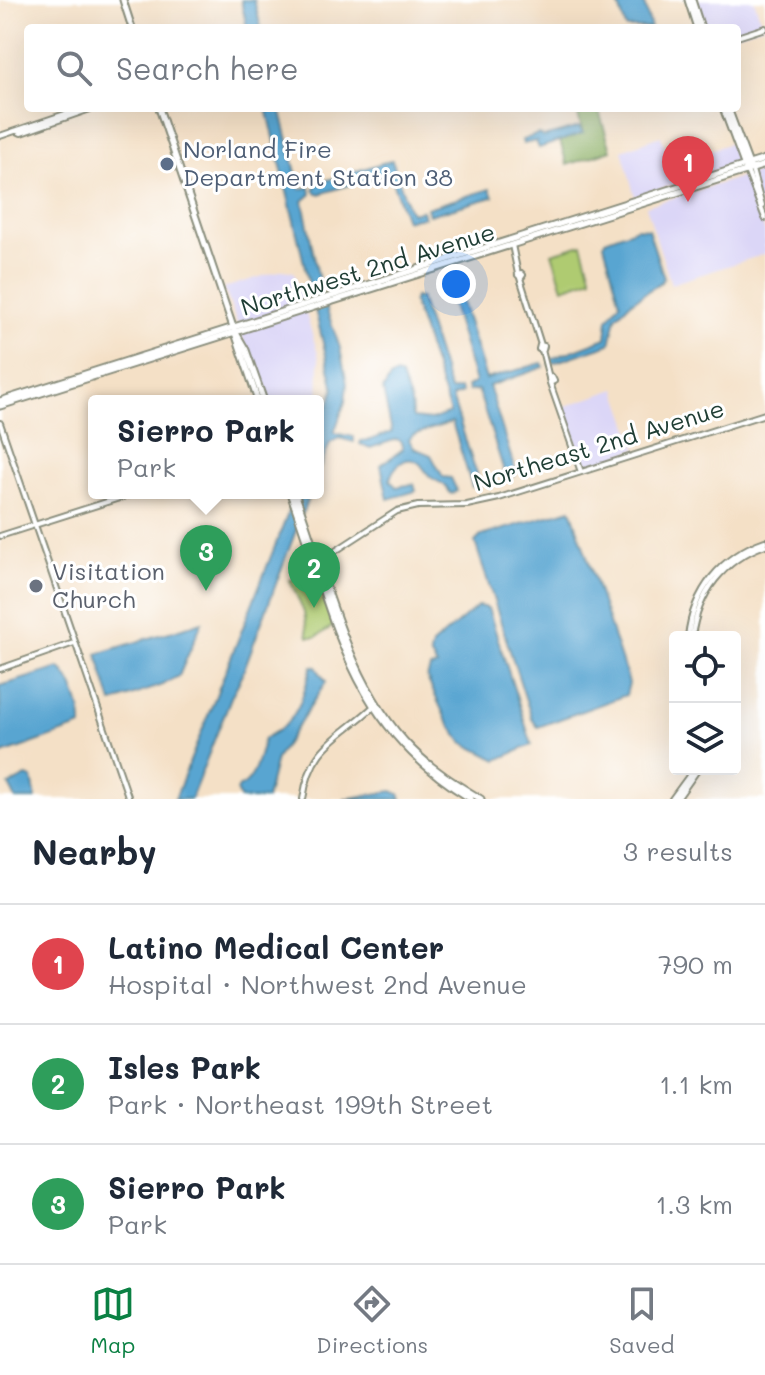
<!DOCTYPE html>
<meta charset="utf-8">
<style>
:root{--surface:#fff;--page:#f6f6f7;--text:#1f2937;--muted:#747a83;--line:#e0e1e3;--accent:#0b8043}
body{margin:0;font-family:Mali,sans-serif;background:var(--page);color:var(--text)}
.controls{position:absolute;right:24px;bottom:24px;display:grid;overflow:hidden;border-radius:8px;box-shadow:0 8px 32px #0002}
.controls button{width:72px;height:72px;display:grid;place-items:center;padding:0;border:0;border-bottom:2px solid var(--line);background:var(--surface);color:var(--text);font:40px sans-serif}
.you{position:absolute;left:456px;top:284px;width:28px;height:28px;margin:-20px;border:6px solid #fff;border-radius:50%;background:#1a73e8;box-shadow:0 0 0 12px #1a73e833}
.badge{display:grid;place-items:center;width:52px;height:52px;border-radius:50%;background:var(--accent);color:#fff;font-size:26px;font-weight:700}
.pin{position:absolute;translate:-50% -66px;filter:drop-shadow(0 2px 4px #0008)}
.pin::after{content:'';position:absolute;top:42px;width:28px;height:24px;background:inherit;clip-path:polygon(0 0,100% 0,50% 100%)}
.popup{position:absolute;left:88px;top:395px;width:236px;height:104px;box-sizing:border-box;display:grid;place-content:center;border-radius:8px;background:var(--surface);filter:drop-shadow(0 2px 6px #0005);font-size:26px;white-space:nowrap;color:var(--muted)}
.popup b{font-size:30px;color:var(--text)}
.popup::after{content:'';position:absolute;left:50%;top:100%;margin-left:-16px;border:16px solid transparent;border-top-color:var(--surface)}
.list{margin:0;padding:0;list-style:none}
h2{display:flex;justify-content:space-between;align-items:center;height:104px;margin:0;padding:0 32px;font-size:34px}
h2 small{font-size:26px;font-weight:400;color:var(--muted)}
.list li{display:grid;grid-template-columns:52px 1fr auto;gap:24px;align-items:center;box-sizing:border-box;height:120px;padding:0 32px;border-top:2px solid var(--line)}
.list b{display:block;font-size:30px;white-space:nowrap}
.list p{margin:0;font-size:26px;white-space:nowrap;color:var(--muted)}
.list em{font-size:26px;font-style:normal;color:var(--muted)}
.icon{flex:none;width:44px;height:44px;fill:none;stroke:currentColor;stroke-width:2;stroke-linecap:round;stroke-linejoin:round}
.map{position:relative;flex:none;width:765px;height:799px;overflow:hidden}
.search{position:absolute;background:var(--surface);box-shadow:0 8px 32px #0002;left:24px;right:24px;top:24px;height:88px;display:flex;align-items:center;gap:20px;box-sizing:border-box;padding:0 28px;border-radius:8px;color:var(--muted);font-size:30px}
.sheet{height:464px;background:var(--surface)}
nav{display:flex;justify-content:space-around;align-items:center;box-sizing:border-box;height:112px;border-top:2px solid var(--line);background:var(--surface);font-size:22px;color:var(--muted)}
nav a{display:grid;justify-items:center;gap:4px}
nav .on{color:var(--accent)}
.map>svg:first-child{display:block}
.built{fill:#dbd6f7}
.green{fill:#afcb71;stroke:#678452;stroke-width:2}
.forest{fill:#8baf63;stroke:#55764c;stroke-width:2}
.water{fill:#58a5d1;stroke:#3c7182;stroke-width:2}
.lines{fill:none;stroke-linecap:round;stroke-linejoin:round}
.tertiary-casing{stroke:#8a8e7d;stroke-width:8}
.primary-casing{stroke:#8a8e7d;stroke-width:9}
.tertiary{stroke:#fff;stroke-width:4}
.primary{stroke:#fff;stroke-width:5}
.service-dot{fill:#5c6f8a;stroke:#fff;stroke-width:3}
.worship-dot{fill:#6b7280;stroke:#fff;stroke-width:3}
.labels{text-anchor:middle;stroke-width:6;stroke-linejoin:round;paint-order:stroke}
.service-label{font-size:24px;fill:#4e5e75;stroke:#fff;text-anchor:start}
.street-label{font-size:24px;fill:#1f3d34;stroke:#fff}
.worship-label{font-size:24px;fill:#5b616d;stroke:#fff;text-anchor:start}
</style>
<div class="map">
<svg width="765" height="799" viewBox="0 0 765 799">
<rect width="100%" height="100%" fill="#fff"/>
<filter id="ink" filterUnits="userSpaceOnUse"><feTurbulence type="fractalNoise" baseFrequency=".0125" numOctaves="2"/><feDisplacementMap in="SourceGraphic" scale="16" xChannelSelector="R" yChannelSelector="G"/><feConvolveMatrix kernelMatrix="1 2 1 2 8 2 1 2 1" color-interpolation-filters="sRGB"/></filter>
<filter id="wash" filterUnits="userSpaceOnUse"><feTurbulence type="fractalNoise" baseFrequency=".006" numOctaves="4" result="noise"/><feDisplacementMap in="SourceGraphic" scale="32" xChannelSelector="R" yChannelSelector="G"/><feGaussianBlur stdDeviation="1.8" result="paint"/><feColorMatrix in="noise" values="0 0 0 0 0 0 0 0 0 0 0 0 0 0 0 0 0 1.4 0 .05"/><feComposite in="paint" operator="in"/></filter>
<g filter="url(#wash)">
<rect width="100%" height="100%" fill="#f4e0c6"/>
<path class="built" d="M695 0H754L763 26 737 34V28H705Z
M661 136 671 169 699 161 704 152 731 143 737 165 635 197 622 150Z
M765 170V199L756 203 765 233V254L671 284 646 206Z
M283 270 294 272 319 358 318 410V401H266L224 288Z
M616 389 637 449 585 467 563 407Z"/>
<path class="green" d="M582 244 592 278 563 288 552 253Z
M315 572 333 626 316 637H308L304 612 290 580Z"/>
<path class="forest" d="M576 108H598L611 150 567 165 560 141 583 133Z"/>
<path class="water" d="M241 0H254L261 28H247Z
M617 0H643L651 28H626Z
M267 108H280L300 189 310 187 311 194 303 201 322 296 340 348 347 384 345 402 334 433 354 437V442L339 438 330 443 318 473V435L334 389Z
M579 127 583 133 539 148 536 141 523 144 522 140 538 134 543 137Z
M392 160 409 210 412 213 422 210 424 217 406 220 389 173 320 194 316 193 314 189 318 183Z
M490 189 493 197 429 215 427 208Z
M637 228 648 229 664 278 661 282 630 303 616 317 610 344 550 364 551 359 606 338 608 319 620 302 604 244 605 240Z
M415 297 420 298 450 391 460 389 462 393 452 397 480 486 472 487 452 422 413 435 409 440 414 448 431 455 443 477 451 478 457 491 451 494C442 480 444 486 432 478 426 474 424 467 419 463 406 453 392 468 390 480L396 487 414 484 416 491 388 499 381 465 403 449 402 442 397 439 370 448 360 444 361 441 370 440 392 432 383 390 390 378 396 374 401 376C403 385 407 392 410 400 413 406 410 412 413 418L431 420 450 413 413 301Z
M456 297 461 299 486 379 542 363 544 367 489 386 515 470V475L509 478 504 471 478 390 468 391 467 387 475 382 451 302Z
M296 493H310L240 680 232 695 191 799H175Z
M571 509 629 683 626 695 538 727 532 719 475 542 481 536Z
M478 606 488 608 532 745 497 760 462 742 446 719 427 678 430 668 437 666 430 654 432 645Z
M202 622 179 676 162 685 112 703 97 654Z
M312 666 316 667 326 682 276 759 266 799H241L237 793 238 788C256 781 258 756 264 739 269 735 275 733 280 729 302 713 304 688 312 666Z
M59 668C72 676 83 711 82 726L0 755V686Z
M26 776 32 778 36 799H16L9 785Z
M392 791 399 794 401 799H344Z"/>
</g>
<g filter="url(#ink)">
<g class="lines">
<defs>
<path id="tertiary" d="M737 37 765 28
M17 131 21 133 93 108
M0 136 83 108
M752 170 762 206
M747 171 765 218
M512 245 518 274
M521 273 523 275 521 278 518 275Z
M520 278 541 345
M540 345 544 346 543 350 539 349Z
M542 350 549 378
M552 377 554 381 550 383 549 379Z
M550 383 581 472
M0 423 129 799
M0 536 135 493
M317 563 397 511 418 506 467 505 499 498 765 414
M688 637C693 591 721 556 765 541
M692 637C698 593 723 560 765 545
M0 669 74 643
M303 799C311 744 339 739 374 706
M672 799 694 769
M677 799 698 769"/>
<path id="primary" d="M123 0 132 28
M688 0 697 28
M692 0 701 28
M159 108 258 401
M723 108 745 167
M728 108 750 167
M235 331 246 350 264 401
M0 401 765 159
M0 406 765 165
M290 493C336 619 347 724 471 799
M295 493C327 578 346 682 412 749 432 769 456 784 481 799"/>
</defs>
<use href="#tertiary" class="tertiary-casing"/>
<use href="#primary" class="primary-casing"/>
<use href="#tertiary" class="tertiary"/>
<use href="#primary" class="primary"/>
</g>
</g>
<circle class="service-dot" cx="167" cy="164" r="8"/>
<circle class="worship-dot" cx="36" cy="586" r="8"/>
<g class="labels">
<g class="service-label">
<text x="183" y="158">Norland Fire<tspan x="183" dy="28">Department Station 38</tspan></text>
</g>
<g class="street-label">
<text transform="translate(368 270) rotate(-17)" y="8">Northwest 2nd Avenue</text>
<text transform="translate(599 446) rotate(-17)" y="8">Northeast 2nd Avenue</text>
</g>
<g class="worship-label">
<text x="52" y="580">Visitation<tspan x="52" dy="28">Church</tspan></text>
</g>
</g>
</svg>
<div class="controls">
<button><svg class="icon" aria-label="locate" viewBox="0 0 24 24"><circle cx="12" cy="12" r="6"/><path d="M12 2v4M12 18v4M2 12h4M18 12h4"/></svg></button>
<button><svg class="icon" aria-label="layers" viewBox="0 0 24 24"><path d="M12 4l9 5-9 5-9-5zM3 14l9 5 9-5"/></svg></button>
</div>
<div class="you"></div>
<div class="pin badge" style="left:688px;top:202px;background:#e0444e">1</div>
<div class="pin badge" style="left:314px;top:608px;background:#2e9e5b">2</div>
<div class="pin badge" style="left:206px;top:591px;background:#2e9e5b">3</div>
<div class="popup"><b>Sierro Park</b>Park</div>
<div class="search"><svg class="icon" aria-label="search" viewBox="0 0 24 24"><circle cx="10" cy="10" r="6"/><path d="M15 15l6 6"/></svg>Search here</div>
</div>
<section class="sheet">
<h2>Nearby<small>3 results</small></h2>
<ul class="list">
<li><span class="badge" style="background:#e0444e">1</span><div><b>Latino Medical Center</b><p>Hospital · Northwest 2nd Avenue</p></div><em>790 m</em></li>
<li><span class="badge" style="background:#2e9e5b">2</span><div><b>Isles Park</b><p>Park · Northeast 199th Street</p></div><em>1.1 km</em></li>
<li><span class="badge" style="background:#2e9e5b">3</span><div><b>Sierro Park</b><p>Park</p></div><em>1.3 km</em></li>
</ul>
</section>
<nav>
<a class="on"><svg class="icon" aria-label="map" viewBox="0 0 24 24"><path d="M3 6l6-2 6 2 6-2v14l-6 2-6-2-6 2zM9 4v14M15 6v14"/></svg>Map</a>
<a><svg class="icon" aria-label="directions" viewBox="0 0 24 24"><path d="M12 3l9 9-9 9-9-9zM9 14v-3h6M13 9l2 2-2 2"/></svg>Directions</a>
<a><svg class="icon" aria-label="saved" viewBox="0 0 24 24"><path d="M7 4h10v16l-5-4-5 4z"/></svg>Saved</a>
</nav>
